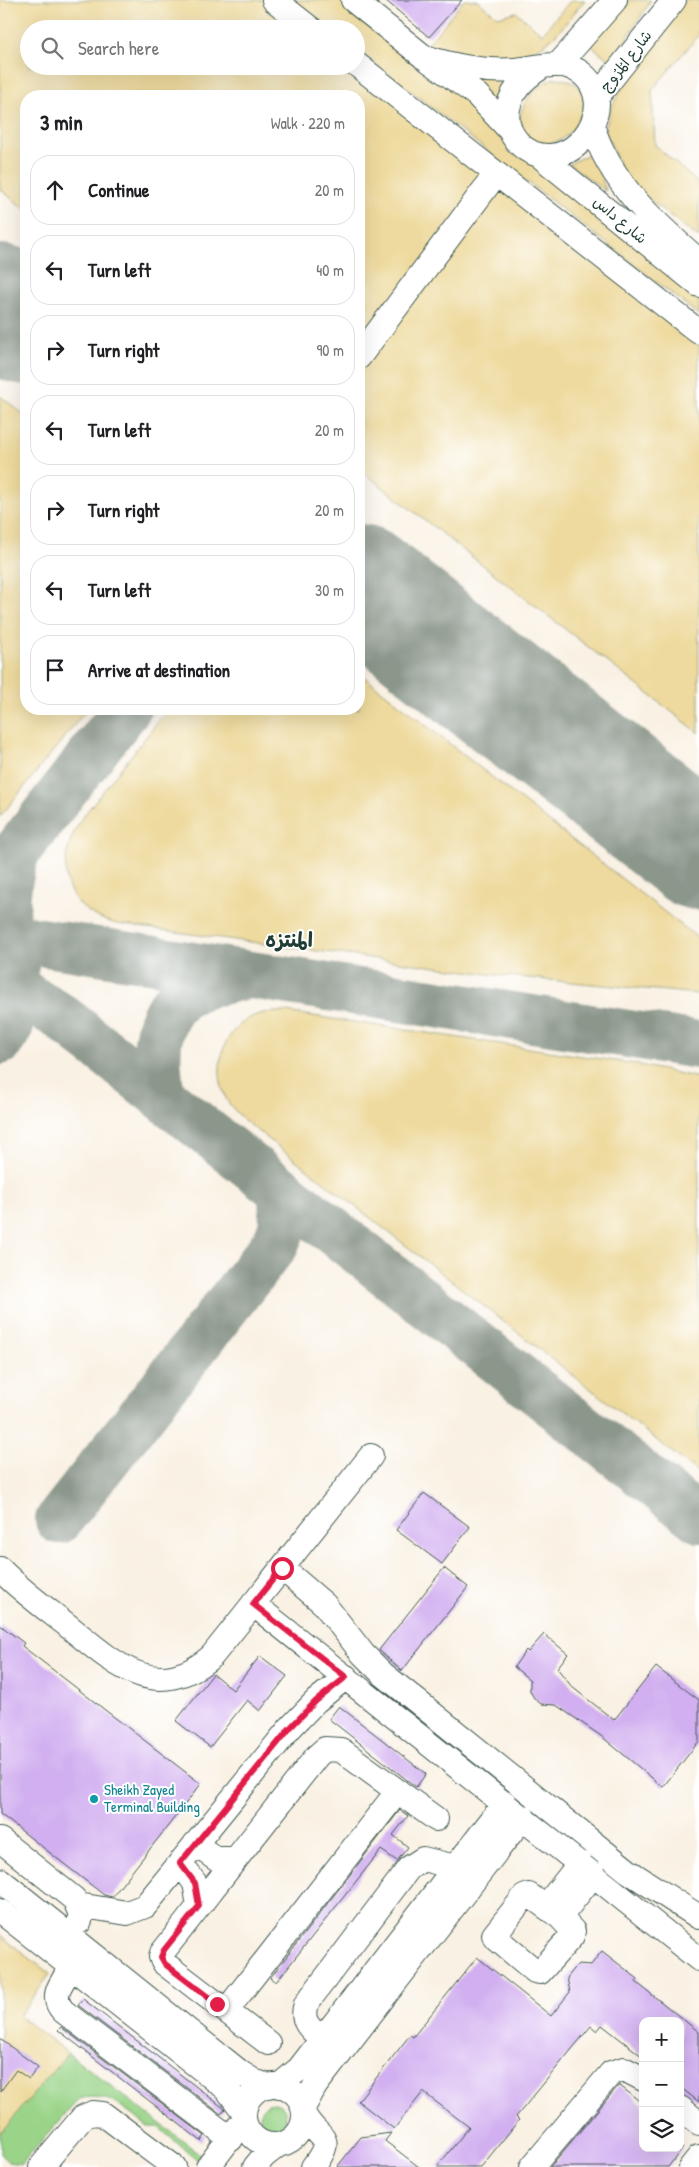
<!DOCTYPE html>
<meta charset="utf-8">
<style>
:root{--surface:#fff;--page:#f2f2f2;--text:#202124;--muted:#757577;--line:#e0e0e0}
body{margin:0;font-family:"Patrick Hand","Playpen Sans Arabic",sans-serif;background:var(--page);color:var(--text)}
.controls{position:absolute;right:15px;bottom:15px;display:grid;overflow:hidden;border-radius:10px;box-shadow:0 5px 20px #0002}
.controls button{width:45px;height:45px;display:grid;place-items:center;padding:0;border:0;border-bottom:1px solid var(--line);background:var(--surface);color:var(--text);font:25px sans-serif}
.stop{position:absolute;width:15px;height:15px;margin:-11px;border:4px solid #e11d48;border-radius:50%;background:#fff}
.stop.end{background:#e11d48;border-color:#fff;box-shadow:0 1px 5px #0008}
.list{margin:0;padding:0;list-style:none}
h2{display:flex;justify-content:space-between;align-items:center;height:65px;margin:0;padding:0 20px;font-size:21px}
h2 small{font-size:16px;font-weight:400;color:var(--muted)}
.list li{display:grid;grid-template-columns:32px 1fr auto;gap:15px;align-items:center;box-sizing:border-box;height:70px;margin:0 10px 10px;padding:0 10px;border:1px solid var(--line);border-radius:20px}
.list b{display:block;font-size:19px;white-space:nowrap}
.list em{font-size:16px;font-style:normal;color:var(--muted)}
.icon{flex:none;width:28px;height:28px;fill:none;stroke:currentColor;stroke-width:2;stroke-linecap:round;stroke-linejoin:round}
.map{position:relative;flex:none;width:699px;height:2167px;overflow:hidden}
.search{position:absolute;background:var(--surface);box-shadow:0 5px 20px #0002;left:20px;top:20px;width:345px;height:55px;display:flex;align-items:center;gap:12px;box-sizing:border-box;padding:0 18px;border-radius:28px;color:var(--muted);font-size:19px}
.panel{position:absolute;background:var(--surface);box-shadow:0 5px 20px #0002;left:20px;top:90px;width:345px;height:625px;border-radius:20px}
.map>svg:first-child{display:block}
.green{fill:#9ad488;stroke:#5c885e}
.sand{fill:#eeda9e;stroke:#868c69}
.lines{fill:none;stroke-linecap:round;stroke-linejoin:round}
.taxiway{stroke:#8c978c;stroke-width:48}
.runway{stroke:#8c978c;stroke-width:120}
.building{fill:#d1aff0}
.minor-casing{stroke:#40584e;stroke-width:26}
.minor{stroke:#fff;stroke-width:24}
.route{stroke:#e11d48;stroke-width:6}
.culture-dot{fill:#0f9aa8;stroke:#fff;stroke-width:2}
.labels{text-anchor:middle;stroke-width:4;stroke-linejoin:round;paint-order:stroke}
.street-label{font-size:15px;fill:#1f3d34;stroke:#fff}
.culture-label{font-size:15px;fill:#0d838f;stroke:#fff;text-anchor:start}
.district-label{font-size:20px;font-weight:bold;fill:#1f3d34;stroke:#fff}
</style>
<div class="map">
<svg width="699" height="2167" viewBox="0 0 699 2167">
<rect width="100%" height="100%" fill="#fff"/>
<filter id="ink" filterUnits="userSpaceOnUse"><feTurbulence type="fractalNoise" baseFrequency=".02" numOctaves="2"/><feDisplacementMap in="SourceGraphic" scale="10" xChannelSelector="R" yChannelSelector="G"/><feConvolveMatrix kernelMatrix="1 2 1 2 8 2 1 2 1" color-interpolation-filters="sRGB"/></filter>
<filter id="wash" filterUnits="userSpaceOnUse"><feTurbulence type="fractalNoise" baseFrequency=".0096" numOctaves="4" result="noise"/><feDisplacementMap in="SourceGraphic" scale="20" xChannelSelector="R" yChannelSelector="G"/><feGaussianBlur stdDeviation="1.12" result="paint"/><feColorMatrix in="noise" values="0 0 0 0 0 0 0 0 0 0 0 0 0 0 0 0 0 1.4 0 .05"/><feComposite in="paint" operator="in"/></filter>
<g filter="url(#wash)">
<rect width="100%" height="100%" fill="#f9f1e3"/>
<path class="green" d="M68 2053 205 2158 201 2163 158 2127H148C125 2110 110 2091 79 2099L21 2164 8 2162 0 2154V2134Z
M260 2116a13 13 0 1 1 26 0a13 13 0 1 1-26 0Z"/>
<path class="sand" d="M0 0H273L310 29H29V66H356L699 333V733L359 469V96H26V210L0 189Z
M293 0H341L699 282V315L356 49V29H330Z
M464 0H477L498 17 516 12 542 34 571 0H585C573 13 557 37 543 45 507 68 465 59 428 44Z
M625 0H651L612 62 589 44Z
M686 0H699V35L652 90 655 145 699 184V238L627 182 605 131 611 107 625 84Z
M455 72 508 78 495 105Z
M555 78C611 80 573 154 538 143 500 130 529 85 555 78Z
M593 152 606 191 569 164Z
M0 396 26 416V709H87L0 817Z
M359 673 699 939V994L496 975 117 924C60 909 54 865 81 819L168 709H359Z
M286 1012 635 1064 699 1078V1473L244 1120C238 1113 228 1105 225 1096 212 1065 224 1025 259 1014 267 1012 277 1012 286 1012Z
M0 1935 50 1974 19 2016 68 2053 0 2134Z"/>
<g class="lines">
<path class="taxiway" d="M16 852 127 709
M0 866 16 852C3 890 3 927 15 966
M0 934 8 937 699 1045
M0 974 28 997 61 1017 699 1519
M0 1041C16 1021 17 1006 10 982
M161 1096C155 1057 151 1009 194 989 208 983 227 980 243 976
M59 1520 276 1243 283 1225 282 1190"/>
<path class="runway" d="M0 304 26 325
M359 584 699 850"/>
</g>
<g id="blocks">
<path class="building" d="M385 0H462L429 37Z
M424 1493 470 1527 442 1564 396 1530Z
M444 1568 468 1587 402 1671 379 1650Z
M0 1625 24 1643 22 1646 201 1784 112 1897 104 1895 0 1814Z
M544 1634 568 1654 557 1668 572 1687 614 1720 656 1667 699 1700V1741L663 1787 601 1736 556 1705 541 1704 534 1698 530 1691V1680L514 1667 526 1650 528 1652Z
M260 1656 287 1676 260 1711 247 1700 210 1747 176 1721 213 1674 233 1690Z
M339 1706 426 1774 416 1787 329 1719Z
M400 1810 408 1816 393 1835 408 1847 397 1861 381 1850 276 1982 270 1978Z
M602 1951 638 1979 636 1982 699 2032V2102L680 2087V2021H643V2057L602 2025 597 2031 591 2026 516 2117 519 2120 481 2167H437L469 2127 423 2092 394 2129 358 2101 410 2035 413 2037 477 1957 551 2016 570 1992 567 1978 578 1964 591 1965Z
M83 1999 225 2109 221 2114 78 2005Z
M61 2027 205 2136 201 2141 58 2030Z
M0 2039 38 2067 29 2079 16 2070 0 2092Z
M619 2085 643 2104V2148H683L668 2167H550Z
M391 2133 385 2141 419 2167H337L361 2137Z"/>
</g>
</g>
<g filter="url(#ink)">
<use href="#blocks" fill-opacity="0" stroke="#40584e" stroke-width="1"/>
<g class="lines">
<defs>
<path id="minor" d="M274 0 311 29
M353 0 424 57 477 95 508 128
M424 57C454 66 482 72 514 70 528 69 550 63 563 65 577 68 589 77 594 90 600 104 596 118 589 130 547 197 460 119 540 68
M356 64 699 332
M558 65 615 0
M596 98 674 0
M592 125C610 183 654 222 699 261
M540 156 699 285
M359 357 496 174
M282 1568 324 1604 363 1654 383 1674 628 1871 699 1917
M0 1569C20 1590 44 1607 67 1625 113 1662 155 1705 212 1656L371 1456
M253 1604 699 1959
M0 1840 74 1899 80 1912V1921
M195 1844 216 1859H235
M180 1863 195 1883 199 1906
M0 1880 241 2073 254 2081 268 2086
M529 1895 560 1917 573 1931 572 1936 540 1972 535 1971 497 1939 494 1935 524 1897Z
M78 1905 127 1913 145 1906 290 1728 316 1701 346 1677
M546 1906 580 1863
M0 1911 227 2089 244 2112
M560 1917 594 1874
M72 1967C62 1982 49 1996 63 2011L231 2139
M226 2011 398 1791
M322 2039C310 2029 300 2021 306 2004L409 1868 423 1859 455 1867
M268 2043 165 1964 161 1957 162 1953 317 1756 325 1749 341 1750 436 1819
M244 2115a30 30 0 1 1 60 0a30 30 0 1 1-60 0Z
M279 2086 299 2069 505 1803
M303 2108 315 2086 523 1817
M680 2108 699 2123
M304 2115C319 2141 337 2135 313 2167
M41 2167 83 2117 93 2113 103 2114 174 2167
M208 2167 240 2125
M255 2167 264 2156 278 2145
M532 2167 611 2073 624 2069 643 2079
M691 2167 699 2157"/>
</defs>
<use href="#minor" class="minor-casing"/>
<use href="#minor" class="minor"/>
</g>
</g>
<g class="lines" filter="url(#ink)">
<path class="route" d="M217 2004 165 1964 161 1957 164 1950 199 1906 195 1883 180 1863 290 1728 316 1701 346 1677 253 1604 282 1568"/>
</g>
<circle class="culture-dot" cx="94" cy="1799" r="5"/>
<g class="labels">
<g class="street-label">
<text transform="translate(626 61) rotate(-52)" y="5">شارع المُرُوج</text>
<text transform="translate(620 220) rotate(40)" y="5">شارع داس</text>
</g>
<g class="culture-label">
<text x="104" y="1795">Sheikh Zayed<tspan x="104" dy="17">Terminal Building</tspan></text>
</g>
<g class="district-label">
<text x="289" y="947">المنتزه</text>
</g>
</g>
</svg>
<div class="controls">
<button>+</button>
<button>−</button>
<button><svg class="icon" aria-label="layers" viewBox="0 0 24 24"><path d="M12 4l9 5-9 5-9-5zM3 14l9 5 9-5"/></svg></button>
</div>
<div class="stop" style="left:282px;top:1568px"></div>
<div class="stop end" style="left:217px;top:2004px"></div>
<div class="search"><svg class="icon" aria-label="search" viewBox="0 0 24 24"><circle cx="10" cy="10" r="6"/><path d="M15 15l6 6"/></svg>Search here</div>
<section class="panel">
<h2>3 min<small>Walk · 220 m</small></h2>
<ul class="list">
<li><svg class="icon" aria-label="ahead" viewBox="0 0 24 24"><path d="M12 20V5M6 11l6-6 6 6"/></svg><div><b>Continue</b></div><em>20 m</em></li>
<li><svg class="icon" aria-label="left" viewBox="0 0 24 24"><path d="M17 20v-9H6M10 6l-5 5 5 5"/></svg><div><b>Turn left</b></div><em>40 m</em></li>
<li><svg class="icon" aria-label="right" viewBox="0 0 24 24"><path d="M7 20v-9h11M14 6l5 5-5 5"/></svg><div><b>Turn right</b></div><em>90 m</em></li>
<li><svg class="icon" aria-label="left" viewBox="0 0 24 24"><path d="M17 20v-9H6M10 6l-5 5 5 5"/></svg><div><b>Turn left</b></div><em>20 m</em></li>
<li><svg class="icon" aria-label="right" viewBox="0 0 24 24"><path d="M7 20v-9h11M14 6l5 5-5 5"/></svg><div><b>Turn right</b></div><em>20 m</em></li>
<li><svg class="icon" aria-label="left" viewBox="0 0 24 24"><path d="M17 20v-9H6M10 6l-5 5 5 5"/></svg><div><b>Turn left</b></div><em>30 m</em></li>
<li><svg class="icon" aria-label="arrive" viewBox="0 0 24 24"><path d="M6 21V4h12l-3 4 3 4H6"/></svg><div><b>Arrive at destination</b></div></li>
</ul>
</section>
</div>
